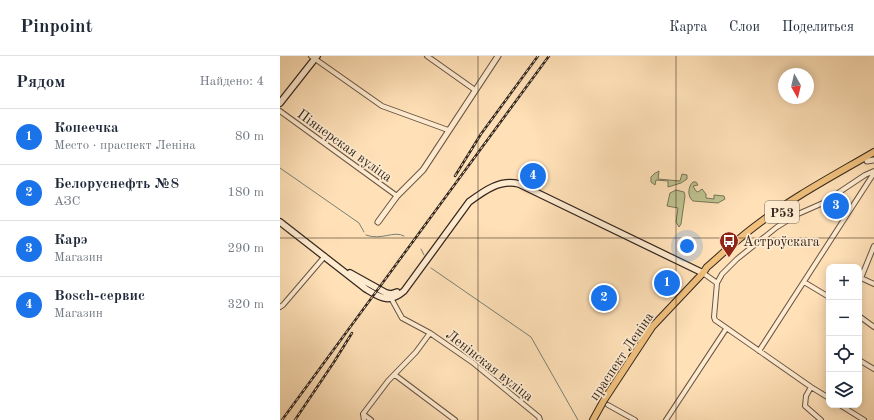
<!DOCTYPE html>
<html lang="ru">
<meta charset="utf-8">
<style>
:root{--surface:#fff;--page:#f2f2f3;--text:#1f2937;--muted:#747a83;--line:#e0e1e3;--accent:#1a73e8}
body{margin:0;font-family:"Old Standard TT",serif;background:var(--page);color:var(--text)}
.controls{position:absolute;right:12px;bottom:12px;display:grid;overflow:hidden;border-radius:8px;box-shadow:0 2px 10px #0003}
.controls button{width:36px;height:36px;display:grid;place-items:center;padding:0;border:0;border-bottom:1px solid var(--line);background:var(--surface);color:var(--text);font:20px sans-serif}
.compass{position:absolute;left:498px;top:12px;width:36px;height:36px;border-radius:50%;background:var(--surface);box-shadow:0 2px 10px #0003;rotate:172deg}
.you{position:absolute;left:407px;top:190px;width:14px;height:14px;margin:-10px;border:3px solid #fff;border-radius:50%;background:#1a73e8;box-shadow:0 0 0 6px #1a73e833}
.badge{display:grid;place-items:center;width:26px;height:26px;border-radius:50%;background:var(--accent);color:#fff;font-size:13px;font-weight:700}
.pin{position:absolute;translate:-50% -50%;border:2px solid #fff;box-shadow:0 1px 4px #0006}
.list{margin:0;padding:0;list-style:none}
h2{display:flex;justify-content:space-between;align-items:center;height:52px;margin:0;padding:0 16px;font-size:17px}
h2 small{font-size:13px;font-weight:400;color:var(--muted)}
.list li{display:grid;grid-template-columns:26px 1fr auto;gap:12px;align-items:center;box-sizing:border-box;height:56px;padding:0 16px;border-top:1px solid var(--line)}
.list b{display:block;font-size:15px;white-space:nowrap}
.list p{margin:0;font-size:13px;white-space:nowrap;color:var(--muted)}
.list em{font-size:13px;font-style:normal;color:var(--muted)}
.icon{flex:none;width:22px;height:22px;fill:none;stroke:currentColor;stroke-width:2;stroke-linecap:round;stroke-linejoin:round}
.map{position:relative;flex:none;width:594px;height:364px;overflow:hidden}
header{display:flex;align-items:center;gap:24px;box-sizing:border-box;height:56px;padding:0 20px;background:var(--surface);border-bottom:1px solid var(--line)}
header strong{font-size:19px}
nav{display:flex;gap:22px;margin-inline-start:auto;font-size:14px}
main{display:flex}
aside{flex:1;background:var(--surface)}
.map>svg:first-child{display:block}
.green{fill:#bec390;stroke:#797558}
.lines{fill:none;stroke-linecap:round;stroke-linejoin:round}
.stream{stroke:#758177;stroke-width:1}
.minor-casing{stroke:#675545;stroke-width:6}
.tertiary-casing{stroke:#675545;stroke-width:7}
.secondary-casing{stroke:#34271f;stroke-width:8}
.primary-casing{stroke:#34271f;stroke-width:8}
.minor{stroke:#ffebd0;stroke-width:4}
.tertiary{stroke:#ffebd0;stroke-width:5}
.secondary{stroke:#ffebd0;stroke-width:5.5}
.primary{stroke:#f0c07c;stroke-width:6}
.rail-casing{stroke:#34271f;stroke-width:2.5}
.rail{stroke:#ffebd0;stroke-width:1;stroke-dasharray:3;stroke-linecap:butt}
.grid{fill:none;stroke:#34271f;stroke-width:1;stroke-opacity:0.55}
.labels{text-anchor:middle;stroke-width:3.5;stroke-linejoin:round;paint-order:stroke}
.shield{fill:#ffebd0;stroke:#716254;stroke-width:1}
.shield-label{font-size:13px;font-weight:bold;fill:#34271f}
.street-label{font-size:14px;fill:#34271f;stroke:#ffebd0}
.poi-label{font-size:14px;fill:#34271f;stroke:#ffebd0;text-anchor:start}
</style>
<header>
<strong>Pinpoint</strong>
<nav><a>Карта</a><a>Слои</a><a>Поделиться</a></nav>
</header>
<main>
<aside>
<h2>Рядом<small>Найдено: 4</small></h2>
<ul class="list">
<li><span class="badge">1</span><div><b>Копеечка</b><p>Место · праспект Леніна</p></div><em>80 m</em></li>
<li><span class="badge">2</span><div><b>Белоруснефть №8</b><p>АЗС</p></div><em>180 m</em></li>
<li><span class="badge">3</span><div><b>Карэ</b><p>Магазин</p></div><em>290 m</em></li>
<li><span class="badge">4</span><div><b>Bosch-сервис</b><p>Магазин</p></div><em>320 m</em></li>
</ul>
</aside>
<div class="map">
<svg width="594" height="364" viewBox="0 0 594 364">
<rect width="100%" height="100%" fill="#ffe0b7"/>
<filter id="stains"><feTurbulence type="fractalNoise" baseFrequency=".005" numOctaves="4"/><feColorMatrix values="0 0 0 0 .2 0 0 0 0 .09 0 0 0 0 .02 0 0 0 .5 -.17"/></filter>
<radialGradient id="worn" r=".72"><stop offset=".6" stop-color="#630" stop-opacity="0"/><stop offset="1" stop-color="#630" stop-opacity=".3"/></radialGradient>
<path class="green" d="M379 115 378 123 400 125 402 118 407 119V123L401 127 388 131V125L376 124 375 129 371 126V121L374 118Z
M413 126H416L418 129 413 130 416 135 418 136 422 133 426 138V142L434 143V139L444 140 445 143 438 147 413 145C407 141 408 130 413 126Z
M396 134 404 136 405 140 401 168 399 171 396 166 398 152 387 150 390 137Z"/>
<g class="lines">
<path class="stream" d="M0 112 79 167 84 176
M86 179C101 185 114 174 124 180
M141 193 144 199
M151 212 251 281 298 364"/>
<defs>
<path id="minor" d="M31 0 102 50 168 74
M147 0 195 34
M0 55 117 140
M594 190 581 222 594 228
M423 217 437 227 434 261 435 264 531 331 526 340 525 350 541 364
M524 226 549 241
M437 227 442 218 457 203 497 171 518 158 543 147 585 119 594 115
M111 242 122 262 150 277 192 306 259 361 260 364
M0 251 3 249 45 200
M579 260 594 271
M479 295 594 117
M579 304 594 313
M115 319 175 364
M531 331 549 342
M328 349 355 364
M560 349 584 364
M83 358 91 364
M84 364 83 358 108 325 136 296 150 277
M386 364 446 273"/>
<path id="tertiary" d="M587 105 594 104
M98 166 117 140 143 114 218 0"/>
<path id="secondary" d="M0 47 37 0
M0 166 86 233C101 242 109 248 124 235L189 146C204 135 220 123 239 128L423 217
M70 217 106 237 111 238 117 236"/>
<path id="primary" d="M313 364 324 344 372 271 423 217 427 211C443 197 458 183 474 171 511 142 553 120 594 96"/>
</defs>
<use href="#minor" class="minor-casing"/>
<use href="#tertiary" class="tertiary-casing"/>
<use href="#secondary" class="secondary-casing"/>
<use href="#primary" class="primary-casing"/>
<use href="#minor" class="minor"/>
<use href="#tertiary" class="tertiary"/>
<use href="#secondary" class="secondary"/>
<use href="#primary" class="primary"/>
<defs>
<path id="rail" d="M175 120 201 78 258 0
M2 364 269 0
M15 364 54 306 72 277"/>
</defs>
<use href="#rail" class="rail-casing"/>
<use href="#rail" class="rail"/>
</g>
<path class="grid" d="M198 0V364M396 0V364M0 182H594"/>
<defs>
<symbol id="bus-pin" viewBox="-11 -11 22 30"><path d="M0 17L-7.5 6A9.5 9.5 0 1 1 7.5 6Z" fill="#8f2418" stroke="#ffebd0"/><path d="M-5-6H5V4H4V6H2V4H-2V6H-4V4H-5ZM-3.5-4V0h7V-4ZM-3.5 1.2v1.5H-2V1.2ZM2 1.2v1.5H3.5V1.2Z" fill="#fff"/></symbol>
</defs>
<g fill-rule="evenodd">
<use href="#bus-pin" x="438" y="174" width="22" height="30"/>
</g>
<g class="labels">
<rect class="shield" x="485" y="145" width="34" height="22" rx="3"/>
<g class="shield-label">
<text x="502" y="161">Р53</text>
</g>
<g class="street-label">
<text transform="translate(65 89) rotate(36)" y="5">Піянерская вуліца</text>
<text transform="translate(341 300) rotate(-56)" y="5">праспект Леніна</text>
<text transform="translate(210 309) rotate(38)" y="5">Ленінская вуліца</text>
</g>
<g class="poi-label">
<text x="463" y="190">Астроўскага</text>
</g>
</g>
<rect width="100%" height="100%" filter="url(#stains)"/>
<rect width="100%" height="100%" fill="url(#worn)"/>
</svg>
<div class="controls">
<button>+</button>
<button>−</button>
<button><svg class="icon" aria-label="locate" viewBox="0 0 24 24"><circle cx="12" cy="12" r="6"/><path d="M12 2v4M12 18v4M2 12h4M18 12h4"/></svg></button>
<button><svg class="icon" aria-label="layers" viewBox="0 0 24 24"><path d="M12 4l9 5-9 5-9-5zM3 14l9 5 9-5"/></svg></button>
</div>
<svg class="compass" viewBox="-18 -18 36 36"><path d="M0-13l5 13h-10z" fill="#e53935"/><path d="M0 13l5-13h-10z" fill="#747a83"/></svg>
<div class="you"></div>
<div class="pin badge" style="left:387px;top:227px">1</div>
<div class="pin badge" style="left:324px;top:242px">2</div>
<div class="pin badge" style="left:556px;top:150px">3</div>
<div class="pin badge" style="left:253px;top:120px">4</div>
</div>
</main>
